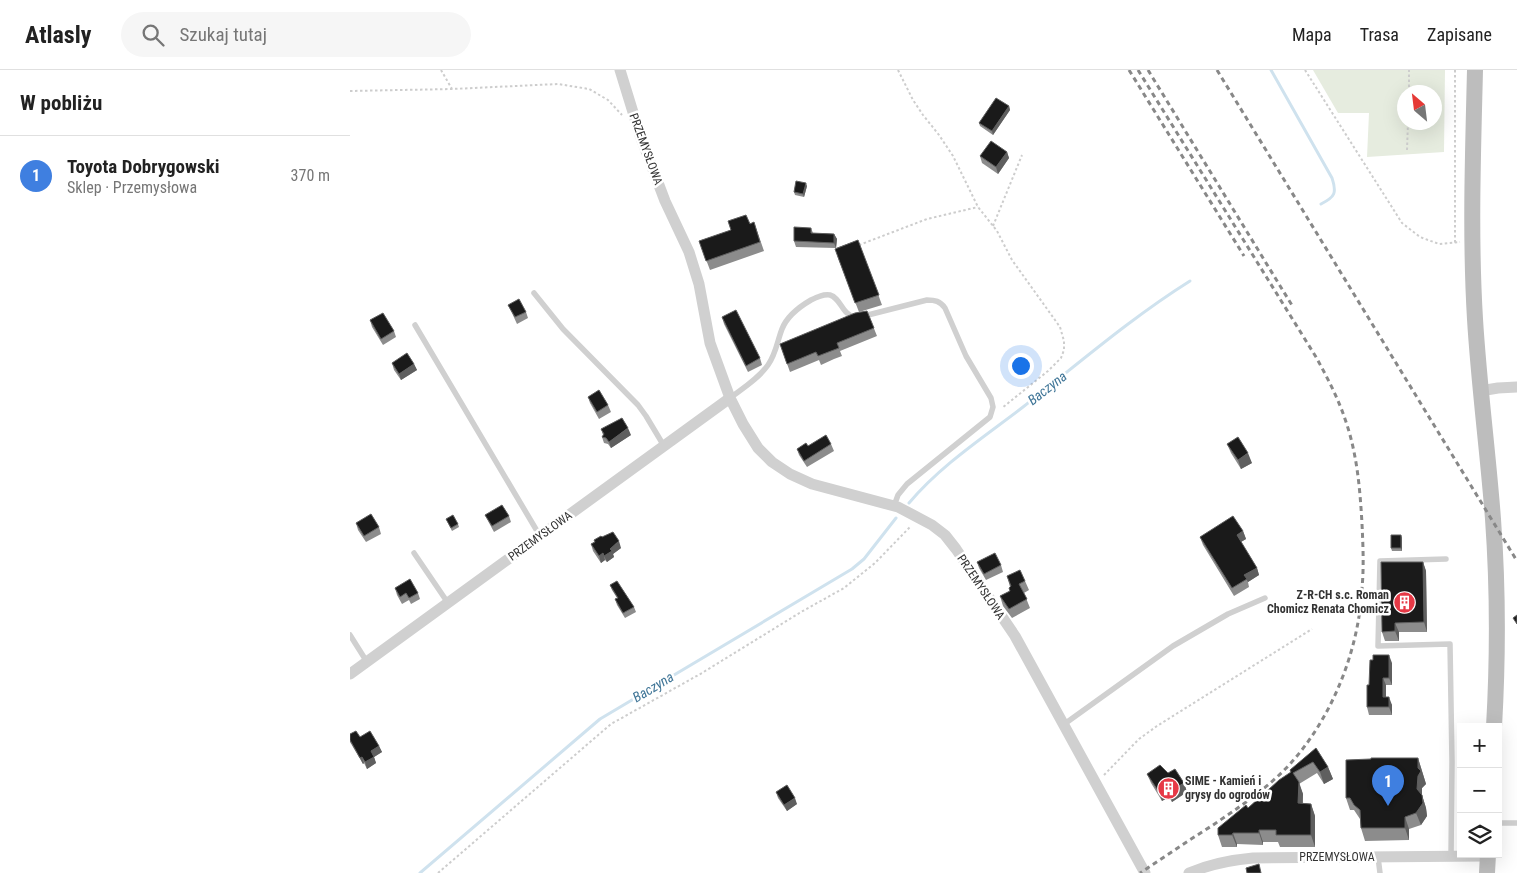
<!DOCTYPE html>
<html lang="pl">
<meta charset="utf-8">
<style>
:root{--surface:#fff;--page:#f6f6f6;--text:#222;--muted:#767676;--line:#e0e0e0;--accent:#b45309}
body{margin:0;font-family:"Roboto Condensed",sans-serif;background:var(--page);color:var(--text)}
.controls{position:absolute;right:15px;bottom:15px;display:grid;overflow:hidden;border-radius:0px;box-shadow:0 5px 20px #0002}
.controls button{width:45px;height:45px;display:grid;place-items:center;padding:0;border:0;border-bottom:1px solid var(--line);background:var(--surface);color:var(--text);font:25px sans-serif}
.compass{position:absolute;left:1047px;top:15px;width:45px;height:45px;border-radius:50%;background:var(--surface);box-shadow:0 5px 20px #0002;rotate:332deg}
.you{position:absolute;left:670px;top:295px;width:18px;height:18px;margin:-12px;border:4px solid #fff;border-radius:50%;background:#1a73e8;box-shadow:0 0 0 8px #1a73e833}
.badge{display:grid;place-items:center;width:32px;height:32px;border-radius:50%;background:var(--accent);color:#fff;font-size:16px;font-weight:700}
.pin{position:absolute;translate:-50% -41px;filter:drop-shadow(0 1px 2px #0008)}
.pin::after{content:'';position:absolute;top:26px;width:18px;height:15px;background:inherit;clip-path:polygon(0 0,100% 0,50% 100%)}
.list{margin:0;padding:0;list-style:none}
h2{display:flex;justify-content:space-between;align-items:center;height:65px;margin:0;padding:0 20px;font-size:21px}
h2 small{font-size:16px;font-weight:400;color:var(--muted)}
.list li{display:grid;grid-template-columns:32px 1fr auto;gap:15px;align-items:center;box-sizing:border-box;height:80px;padding:0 20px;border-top:1px solid var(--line)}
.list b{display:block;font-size:19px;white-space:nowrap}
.list p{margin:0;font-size:16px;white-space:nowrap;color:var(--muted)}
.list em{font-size:16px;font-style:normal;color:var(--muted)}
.icon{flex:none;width:28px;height:28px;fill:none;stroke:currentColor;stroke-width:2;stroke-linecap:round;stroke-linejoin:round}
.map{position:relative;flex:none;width:1167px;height:803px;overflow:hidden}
header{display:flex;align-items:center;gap:30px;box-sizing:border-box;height:70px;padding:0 25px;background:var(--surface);border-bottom:1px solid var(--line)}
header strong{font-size:24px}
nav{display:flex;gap:28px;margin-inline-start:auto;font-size:18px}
.search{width:350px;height:45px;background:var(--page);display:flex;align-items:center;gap:12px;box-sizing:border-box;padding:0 18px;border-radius:28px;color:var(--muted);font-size:19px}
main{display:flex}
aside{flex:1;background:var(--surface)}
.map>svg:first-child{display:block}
.green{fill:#e6ecdf;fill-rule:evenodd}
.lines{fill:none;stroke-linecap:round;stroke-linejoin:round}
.stream{stroke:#cfe2ee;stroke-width:3}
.path{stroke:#cdcdcd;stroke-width:2;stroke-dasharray:2.5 2.5;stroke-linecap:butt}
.lane{stroke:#d0d0d0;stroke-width:5.5}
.street{stroke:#d0d0d0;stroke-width:11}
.secondary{stroke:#bdbdbd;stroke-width:16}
.rail{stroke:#888;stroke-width:3;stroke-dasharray:5 4;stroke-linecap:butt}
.wall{fill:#8c8c8c}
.shaded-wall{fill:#5f5f5f}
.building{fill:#1a1a1a;stroke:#5f5f5f}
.labels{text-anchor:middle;stroke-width:5;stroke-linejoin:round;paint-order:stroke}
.street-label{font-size:12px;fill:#333;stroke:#fff}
.poi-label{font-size:12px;font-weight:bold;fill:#333;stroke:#fff;text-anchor:end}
.water-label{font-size:14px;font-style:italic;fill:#3f7597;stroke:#fff}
</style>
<header>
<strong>Atlasly</strong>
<div class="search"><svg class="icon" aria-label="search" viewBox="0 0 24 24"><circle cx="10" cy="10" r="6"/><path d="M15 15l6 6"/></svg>Szukaj tutaj</div>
<nav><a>Mapa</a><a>Trasa</a><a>Zapisane</a></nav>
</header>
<main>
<aside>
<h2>W pobliżu<small></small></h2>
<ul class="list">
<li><span class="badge" style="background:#3f7fe0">1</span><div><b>Toyota Dobrygowski</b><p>Sklep · Przemysłowa</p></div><em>370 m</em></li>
</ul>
</aside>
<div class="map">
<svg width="1167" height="803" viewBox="0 0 1167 803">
<rect width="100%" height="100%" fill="#fff"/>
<path class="green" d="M963 0H1095L1094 82 1017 87 1019 43H988ZM1054 22H1084V52H1054Z"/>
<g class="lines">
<path class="stream" d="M921 0 982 108C987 123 985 127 971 134
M559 433C591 395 634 367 673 337 728 294 781 248 840 211
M70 803 250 649 502 499 514 489 546 448"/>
<path class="path" d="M91 0 102 19
M548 0 563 30 573 45 589 65 603 86 628 137 647 161 662 190 710 257 714 271V280L711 288 698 301 652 338
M955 0 1052 153 1070 167 1089 174 1110 172
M1105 0V173
M0 21 102 19 208 14 239 19 258 30 272 45
M1059 22V0
M1057 80 1058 52
M643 156 672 85
M509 175 577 149 628 137
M754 705 789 669 807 656 962 559
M88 803 261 654 352 603 451 542 494 518 525 493 560 457"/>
<path class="lane" d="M184 223 213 259 288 335 296 346 314 376
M514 246 577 230C585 230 590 231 595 238L616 286 641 328 643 337 640 347 557 414 548 425 544 436
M65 255 190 466
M380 328C393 318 408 309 418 295 426 284 427 272 432 259 437 246 449 237 461 230 467 227 473 224 480 225 491 228 492 245 505 247
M64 483 98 533
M1096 489 1030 491 1028 576 1100 574 1102 692 1101 787
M0 565 17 592
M713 655 823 576 878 544 915 528
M1148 753H1167
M1028 787 1030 803"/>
<path class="street" d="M270 0 290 65 315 131 339 182 349 214 360 273 380 328 393 354 408 378 422 392 440 404 462 414 548 437 582 455 595 465 606 479 665 566 795 803
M1130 321 1148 318 1167 317
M0 604 380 328
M839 803C860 794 881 790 903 788L1137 786"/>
<path class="secondary" d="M1125 0C1123 83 1120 166 1125 249 1129 316 1138 382 1143 449 1148 518 1148 587 1144 657
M1137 803 1138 784"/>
<path class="rail" d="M779 0 894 186
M788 0 966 287C977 307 988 328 995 349 1007 383 1010 418 1012 454 1013 475 1014 497 1012 518 1009 580 982 648 940 694 917 719 888 738 860 757 836 772 813 788 790 803
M798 0 943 237
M867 0 1167 491"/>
</g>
<path class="wall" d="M659 36 660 40 643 65 630 56 629 53Z
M657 82 659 88 648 104 632 93 630 86Z
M457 116 454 127 445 125 444 122Z
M404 152 414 181 360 200 349 171Z
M461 158 463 163 484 164 487 169 486 178 508 170 532 235 509 242 488 188 486 178 446 177 444 171Z
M158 235 176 242 178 248 167 254 161 241Z
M517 241 527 266 490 281 492 286 484 289 471 295 469 290 440 302 430 274Z
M372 247 410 288 412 295 398 302 374 254Z
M20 250 44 261 46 267 33 275 22 257Z
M42 293 64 294 67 300 51 310 44 300Z
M238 327 258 335 261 342 249 349 240 333Z
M251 359 281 365 261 378 258 374 254 373 252 367 253 365Z
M481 374 484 381 457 397 449 385 447 379 458 376Z
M877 374 902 393 891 399 881 383Z
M135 445 159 446 161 452 144 462 138 451Z
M96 449 108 454 109 457 102 461Z
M6 453 29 457 31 464 16 472 8 460Z
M893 461 896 469 891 472 907 498 909 505 898 512 899 517 884 526 853 475 850 467Z
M1051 465 1052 468V481H1042L1041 478Z
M252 467 271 478 263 484 264 487 257 492 255 490 251 493 243 481 241 474Z
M627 492 651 495 653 502 636 510 629 498Z
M1073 492 1076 501 1077 562H1049V571H1035L1032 562Z
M657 506 675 511 679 520 674 523 680 538 662 548 653 536 650 526 660 521V517Z
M260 515 284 537 286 542 275 548 267 535 265 529 267 528 262 520Z
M45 518 68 523 70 529 61 534 59 530 52 534 47 525Z
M1042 593V615H1036V627L1042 635V645H1019L1017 637 1019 615Z
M0 664 10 667 29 676 32 682 24 687 26 693 17 699 14 693 13 694 0 672Z
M966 678 978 697 983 709 974 714 967 703 949 714 953 724V733L961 734 965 746V777H930L928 772H913V775L887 774V777H872L868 765 898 738 941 703 940 700Z
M1068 688 1076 714 1072 718V725L1076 738 1077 746 1071 755 1059 759V770L1015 771 1011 758 1010 749 1004 740H1000L996 728Z
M818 703 834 713 837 722 822 732 819 727 812 731 801 713 797 704Z
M426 722 447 734 437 741 428 728Z"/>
<path class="shaded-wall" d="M659 36 660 40 643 65 642 61Z
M657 82 659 88 648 104 646 97Z
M456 113 457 116 454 127 453 124Z
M484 164 487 169 486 178 484 173Z
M64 294 67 300 51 310 49 304Z
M278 358 281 365 261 378 259 372Z
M898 383 902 393 891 399 888 390Z
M893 461 896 469 889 473 887 465Z
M1051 465 1052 468V481L1051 478Z
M269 471 271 478 263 484 264 487 257 492 254 486 260 479Z
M253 483 255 490 251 493 249 486Z
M1073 492 1076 501 1077 562 1074 552Z
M907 498 909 505 898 512 894 505Z
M1045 553 1049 562V571L1045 561Z
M1039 585 1042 593V615L1039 608Z
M1033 608 1036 615V635L1033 627Z
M1039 627 1042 635V645L1039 637Z
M29 676 32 682 24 687 26 693 17 699 15 692 21 681Z
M12 687 14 693 13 694 10 688Z
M1068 688 1076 714 1072 718V725L1076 738 1077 746 1071 755 1066 743Z
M978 697 983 709 974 714 970 702Z
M949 712 953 724 952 744 948 733Z
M834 713 837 722 822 732 819 722Z
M816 718 819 727 812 731 809 722Z
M445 728 447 734 437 741 434 735Z
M961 734 965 746V777L961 765Z
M1055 747 1059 759V770L1055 758Z
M909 760 913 772V775L909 763Z
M883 763 887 774V777L882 765Z"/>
<path class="building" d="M646 28 659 36 642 61 629 53Z
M641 71 657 82 646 97 630 86Z
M446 111 456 113 453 124 444 122Z
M396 145 400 154 404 152 410 172 356 191 349 171 381 160 378 151Z
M444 157 461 158V163L484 164V173L444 171Z
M508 170 529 225 505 233 485 179Z
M169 229 176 242 165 247 158 235Z
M386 240 410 288 396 296 372 247Z
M517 241 524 258 487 273 489 278 481 281 468 286 466 282 437 294 430 274 505 243Z
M33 243 44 261 31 269 20 250Z
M57 283 64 294 49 304 42 293Z
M249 320 258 335 247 342 238 327Z
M272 348 278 358 259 372 256 368 252 367 254 364 251 359Z
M476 365 481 374 454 391 447 379 456 373 458 376Z
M888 367 898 383 888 390 877 374Z
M152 435 159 446 142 456 135 445Z
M21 444 29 457 14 466 6 453Z
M103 445 108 454 101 458 96 449Z
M883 446 893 461 887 465 907 498 894 505 897 509 882 518 850 467Z
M263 462 269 471 260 479 262 481 254 486 253 483 249 486 241 474 245 472 244 470 251 466 252 467Z
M1041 465H1051V478H1041Z
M645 483 651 495 634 504 627 492Z
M1031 492H1073L1074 552 1045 553V561L1032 562Z
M670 500 675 511 669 514 677 529 659 539 650 526 660 521 659 518 661 516 657 506Z
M60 509 68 523 59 528 56 523 50 527 45 518Z
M267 511 284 537 273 543 265 529 268 528 260 515Z
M1167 545V554L1163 548Z
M1023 585H1039V608H1033V627H1039V637H1017V615H1019L1020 590H1023Z
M6 661 10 667 20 661 29 676 21 681 24 687 15 692 12 687 10 688 0 670V664Z
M966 678 978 697 970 702 963 692 943 703 949 712 948 733 961 734V765H926V760H909V763H883L882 765H868V758L896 735 898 738 929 710 941 702 940 700Z
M1021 688H1068V698L1071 701 1068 706 1067 719 1072 725 1073 733 1066 743 1055 747V758H1011L1010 740 1004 735 1000 728H996V690L1021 689Z
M810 695 818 703 825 699 834 713 819 722 816 718 809 722 797 704Z
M437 715 445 728 434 735 426 722Z
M909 794 911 803H897L896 798Z"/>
<defs>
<symbol id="building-disc" viewBox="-11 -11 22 22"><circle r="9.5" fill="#e63946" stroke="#fff"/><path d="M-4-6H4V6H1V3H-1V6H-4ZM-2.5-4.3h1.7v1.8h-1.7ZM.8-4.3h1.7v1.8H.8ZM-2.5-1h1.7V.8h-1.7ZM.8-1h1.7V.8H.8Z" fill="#fff"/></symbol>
</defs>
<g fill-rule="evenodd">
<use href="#building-disc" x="1042" y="520" width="25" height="25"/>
<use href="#building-disc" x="806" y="706" width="25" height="25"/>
</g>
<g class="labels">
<g class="street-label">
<text transform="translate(296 79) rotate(70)" y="4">PRZEMYSŁOWA</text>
<text transform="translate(190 466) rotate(-36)" y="4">PRZEMYSŁOWA</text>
<text transform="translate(631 517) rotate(56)" y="4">PRZEMYSŁOWA</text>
<text x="987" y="791">PRZEMYSŁOWA</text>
</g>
<g class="poi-label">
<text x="1039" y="529">Z-R-CH s.c. Roman<tspan x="1039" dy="14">Chomicz Renata Chomicz</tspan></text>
<text x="835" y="715" text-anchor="start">SIME - Kamień i<tspan x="835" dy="14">grysy do ogrodów</tspan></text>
</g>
<g class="water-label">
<text transform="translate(697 318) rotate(-38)" y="5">Baczyna</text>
<text transform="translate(303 617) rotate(-31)" y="5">Baczyna</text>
</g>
</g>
</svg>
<div class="controls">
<button>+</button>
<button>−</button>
<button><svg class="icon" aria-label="layers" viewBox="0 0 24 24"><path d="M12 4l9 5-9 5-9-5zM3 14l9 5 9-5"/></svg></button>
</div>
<svg class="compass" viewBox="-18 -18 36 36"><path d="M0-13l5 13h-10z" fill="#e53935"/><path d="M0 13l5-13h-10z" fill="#767676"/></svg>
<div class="you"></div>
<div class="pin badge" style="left:1038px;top:736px;background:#3f7fe0">1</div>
</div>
</main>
